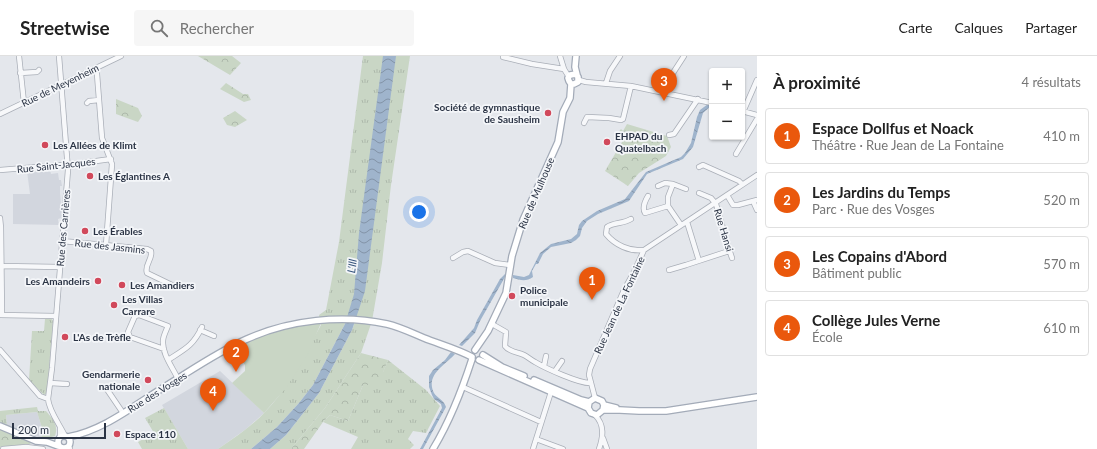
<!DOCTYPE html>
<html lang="fr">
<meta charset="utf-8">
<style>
:root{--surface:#fff;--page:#f6f6f6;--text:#222;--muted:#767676;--line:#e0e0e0;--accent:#ea580c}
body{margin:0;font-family:Lato,sans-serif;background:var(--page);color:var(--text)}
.controls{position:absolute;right:12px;top:12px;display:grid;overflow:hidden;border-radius:4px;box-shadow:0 1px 3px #0004}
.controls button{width:36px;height:36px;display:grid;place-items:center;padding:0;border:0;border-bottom:1px solid var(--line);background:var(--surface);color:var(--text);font:20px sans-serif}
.scale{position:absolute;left:12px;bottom:10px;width:94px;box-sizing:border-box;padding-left:4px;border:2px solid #2b3445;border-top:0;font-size:11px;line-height:14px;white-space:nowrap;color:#2b3445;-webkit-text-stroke:3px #f4f6f9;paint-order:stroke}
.you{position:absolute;left:419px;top:156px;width:14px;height:14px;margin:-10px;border:3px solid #fff;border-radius:50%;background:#1a73e8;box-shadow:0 0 0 6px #1a73e833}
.badge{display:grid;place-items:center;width:26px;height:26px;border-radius:50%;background:var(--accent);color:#fff;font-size:13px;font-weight:700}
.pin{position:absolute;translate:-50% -33px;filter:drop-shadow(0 1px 2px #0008)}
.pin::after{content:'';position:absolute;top:21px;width:14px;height:12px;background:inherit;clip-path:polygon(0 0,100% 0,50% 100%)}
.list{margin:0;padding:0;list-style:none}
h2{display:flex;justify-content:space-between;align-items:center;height:52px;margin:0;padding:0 16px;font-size:17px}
h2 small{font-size:13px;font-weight:400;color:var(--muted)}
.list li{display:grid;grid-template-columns:26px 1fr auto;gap:12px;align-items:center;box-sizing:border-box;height:56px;margin:0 8px 8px;padding:0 8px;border:1px solid var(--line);border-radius:4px}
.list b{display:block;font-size:15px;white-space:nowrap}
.list p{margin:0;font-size:13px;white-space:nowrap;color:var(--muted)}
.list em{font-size:13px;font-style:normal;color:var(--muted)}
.icon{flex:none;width:22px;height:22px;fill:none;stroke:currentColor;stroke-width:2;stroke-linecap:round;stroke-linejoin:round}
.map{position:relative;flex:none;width:757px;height:393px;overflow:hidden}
header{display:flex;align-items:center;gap:24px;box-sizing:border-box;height:56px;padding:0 20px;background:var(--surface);border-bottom:1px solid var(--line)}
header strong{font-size:19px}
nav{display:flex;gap:22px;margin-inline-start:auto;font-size:14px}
.search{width:280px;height:36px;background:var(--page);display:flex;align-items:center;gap:10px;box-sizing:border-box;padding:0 14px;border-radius:4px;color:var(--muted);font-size:15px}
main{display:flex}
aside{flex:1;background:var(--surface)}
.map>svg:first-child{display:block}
.built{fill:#d2d6de}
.grass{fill:url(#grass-tufts)}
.forest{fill:url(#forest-crowns)}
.garden{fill:#c9d6c5}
.water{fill:url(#water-waves)}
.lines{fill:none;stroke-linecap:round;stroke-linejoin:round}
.minor-casing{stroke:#a9aeb7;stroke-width:6}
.major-casing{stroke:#a3abb8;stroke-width:8}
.minor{stroke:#f7f8fa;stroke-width:4.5}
.major{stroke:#fff;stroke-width:5.5}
.poi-dot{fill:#d1495b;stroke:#f4f6f9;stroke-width:1.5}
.labels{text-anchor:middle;stroke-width:3.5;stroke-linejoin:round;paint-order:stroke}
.street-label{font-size:10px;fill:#2b3445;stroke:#f4f6f9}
.poi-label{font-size:10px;font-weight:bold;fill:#2b3445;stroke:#f4f6f9;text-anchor:start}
.water-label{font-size:11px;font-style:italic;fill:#34527a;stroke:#f4f6f9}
</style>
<header>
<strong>Streetwise</strong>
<div class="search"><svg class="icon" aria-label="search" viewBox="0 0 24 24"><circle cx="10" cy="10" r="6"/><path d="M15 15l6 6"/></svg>Rechercher</div>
<nav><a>Carte</a><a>Calques</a><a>Partager</a></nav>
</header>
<main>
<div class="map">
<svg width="757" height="393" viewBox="0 0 757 393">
<defs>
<pattern id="grass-tufts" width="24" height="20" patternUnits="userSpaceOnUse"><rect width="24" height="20" fill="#c9d6c5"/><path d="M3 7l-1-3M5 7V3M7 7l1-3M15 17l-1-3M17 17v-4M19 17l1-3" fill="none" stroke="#adb8ab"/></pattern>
<pattern id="forest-crowns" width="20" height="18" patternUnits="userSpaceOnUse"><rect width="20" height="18" fill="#c9d6c5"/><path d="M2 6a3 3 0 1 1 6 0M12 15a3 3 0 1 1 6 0" fill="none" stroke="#adb8ab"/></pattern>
<pattern id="water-waves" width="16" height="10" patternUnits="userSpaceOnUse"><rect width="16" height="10" fill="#9fb4cc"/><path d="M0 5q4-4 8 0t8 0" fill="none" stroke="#8293a7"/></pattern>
</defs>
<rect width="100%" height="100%" fill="#e4e7ec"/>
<path class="built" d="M50 113 51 118 58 117 59 124H61L62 130H60V137L61 148H62L61 162 58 163 59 169 13 168V138H30L27 115Z
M220 315 264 357 246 373 218 393H188L162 349Z
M37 356 43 375 41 382 7 370 6 359Z"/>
<path class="grass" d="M363 0H410L391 129 382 207 372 265 361 297 325 352 291 393H270L286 379 319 337 352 274 356 263 346 262 345 268 313 329 299 347 277 371 251 393H218C234 382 251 371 264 357 289 332 304 299 321 269L319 259 326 254 339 186Z
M51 262 53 265 47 337 44 339 29 324 32 275H44L45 263Z
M388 304 426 334 440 350 426 377 413 375 408 383 414 389 410 393H351L358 381 323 366 330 359 348 365 363 329 383 316Z
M37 351 38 355H46C52 362 59 369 55 380L48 382H41L43 375 37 356 6 359 7 370 0 366V355Z
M164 352 188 393H142L138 386 154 377 145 362Z"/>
<path class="forest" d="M198 0H232L241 7 230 19Z
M226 27 243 38H248L251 44 244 46 220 33Z
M116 43 138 52 142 60 138 66 116 58Z
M235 55 247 64 235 71 227 69 223 62Z
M627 68 667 80 671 91 666 100 639 117 628 130 605 115 622 86 617 78 621 73 623 75Z
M361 297 388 304 378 329H363L348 365 330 359 323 366 304 393H291L325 352Z
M0 373 31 387 30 388 0 391Z"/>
<path class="garden" d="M321 267 307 300 286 332 264 357 232 327 245 315V309L234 293C259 278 291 270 321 267Z"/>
<path class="water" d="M383 0H396L365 235 352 274 319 337 286 379 270 393H251L277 371 299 347 313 329 345 268 354 238 359 177Z
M712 37V49L703 57 693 91 683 103 647 118 629 145 598 158 587 165 582 172 580 180 576 184 571 187 551 191 543 198 538 208H536L532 215 533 221C526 226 520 224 513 222V219L524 221 529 219 540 197 551 188 571 183 577 178 579 169 582 165 597 155 625 143 646 116 681 101 685 97 691 87 697 61 700 54 708 48Z
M505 218V221L480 265 475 277 462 290 459 289 474 272 477 264 500 223Z
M451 296 455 298C445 309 425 319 434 337 437 342 444 344 446 351L423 393H420L442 352 441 348 434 343 432 339 429 331V320L433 314 445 304Z"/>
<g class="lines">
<defs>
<path id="minor" d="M19 0 24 47
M560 0 564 13 569 21
M503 1 532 8 564 13
M94 13 97 18 102 82 112 108 106 189
M20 17 37 16 39 14
M579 24 586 26 631 30 712 47
M606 27 610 15 620 0
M667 37 673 17 684 0
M87 47 89 45 99 44
M742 55 757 59
M743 56 757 24
M0 58 121 0
M584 67 587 61 609 62 621 64 623 63 631 30
M669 79 674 78 698 43
M736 98 757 63
M699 111 703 109 739 125 742 128
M0 114 74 108 111 103
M673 128 686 133
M699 137 711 142 716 148 729 193V195L730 196 732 202
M727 139 733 149H738L757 144
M648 140C645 145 642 152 645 157L668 150V141L673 128 665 127 658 130
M753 145 757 154
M668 150 681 169
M0 162 1 172 2 259
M631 163C623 168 614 166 607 171L606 178C615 189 630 196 644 194L757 119
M687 166 699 205
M62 185 147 193 151 195C153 203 144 209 147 217L174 230
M453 202 463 196 468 195 495 207 510 209
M2 210 60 211
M669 214 686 209 729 195
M0 259 56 260
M492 268 506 276 505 290C509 296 518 296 524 299 528 301 531 304 535 306 545 312 580 328 591 327
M200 274 214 280
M164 293 130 281 128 276 135 260 139 259 168 270C166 275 163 280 163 285 162 298 173 312 178 323
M0 294 40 340 48 343C49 355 60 369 65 380
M168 304C185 293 193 290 202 271
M544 310 546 300
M555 315 562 305
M50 327 67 328
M463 331 541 366
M106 332 123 357
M595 342 589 319 590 313 624 234 634 216 644 194
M48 343 52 312 68 114 59 0
M595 359C605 369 603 381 599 393
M60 381V371
M603 382 607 393
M536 383 563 393
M69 390 70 393
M3 393 26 391 43 393
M533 393 551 336"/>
<path id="major" d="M576 0 575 11 577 19
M475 294 488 275 506 237 512 200 523 164 558 86 563 56 570 42 571 28 569 25 568 22 570 19 576 18 578 21V26L574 28H571
M483 299 502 311 524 320
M479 304 588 352
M534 324 581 344 589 346
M604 349 603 354 597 359 591 357 588 352 589 346 595 342 602 345 604 349 616 352
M603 354H620L639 355H666L757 341
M0 370 36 385 47 386 58 390
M58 386a6 6 0 1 1 12 0a6 6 0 1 1-12 0Z
M68 381C102 375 132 351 161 333 189 316 217 296 247 283 289 264 342 258 387 268 400 271 412 277 424 282 439 288 457 293 472 301
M433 393C450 365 462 334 472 303"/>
</defs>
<use href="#minor" class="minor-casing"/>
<use href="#major" class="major-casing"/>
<use href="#minor" class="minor"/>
<use href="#major" class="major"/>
</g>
<g class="poi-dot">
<circle cx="548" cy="57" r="4"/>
<circle cx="607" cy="86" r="4"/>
<circle cx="45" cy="89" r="4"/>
<circle cx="90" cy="120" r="4"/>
<circle cx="85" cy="175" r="4"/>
<circle cx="98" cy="225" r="4"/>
<circle cx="122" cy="229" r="4"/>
<circle cx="512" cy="240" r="4"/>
<circle cx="114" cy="249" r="4"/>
<circle cx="65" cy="281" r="4"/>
<circle cx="148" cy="324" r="4"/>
<circle cx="117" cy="378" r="4"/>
</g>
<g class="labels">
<g class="street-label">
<text transform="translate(60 29) rotate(-26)" y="4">Rue de Meyenheim</text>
<text transform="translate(56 109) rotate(-6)" y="4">Rue Saint-Jacques</text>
<text transform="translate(536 137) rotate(-67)" y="4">Rue de Mulhouse</text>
<text transform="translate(63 172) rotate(-85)" y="4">Rue des Carrières</text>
<text transform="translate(724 174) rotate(73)" y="4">Rue Hansi</text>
<text transform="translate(110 190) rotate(6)" y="4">Rue des Jasmins</text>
<text transform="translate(619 249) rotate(-65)" y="4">Rue Jean de La Fontaine</text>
<text transform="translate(157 336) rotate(-32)" y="4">Rue des Vosges</text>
</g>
<g class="poi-label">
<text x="540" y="55" text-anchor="end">Société de gymnastique<tspan x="540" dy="12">de Sausheim</tspan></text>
<text x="615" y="84">EHPAD du<tspan x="615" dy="12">Quatelbach</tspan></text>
<text x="53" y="93">Les Allées de Klimt</text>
<text x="98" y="124">Les Églantines A</text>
<text x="93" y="179">Les Érables</text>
<text x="90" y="229" text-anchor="end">Les Amandeirs</text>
<text x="130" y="233">Les Amandiers</text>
<text x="520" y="238">Police<tspan x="520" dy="12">municipale</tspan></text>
<text x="122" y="247">Les Villas<tspan x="122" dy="12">Carrare</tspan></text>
<text x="73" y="285">L'As de Trèfle</text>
<text x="140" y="322" text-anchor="end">Gendarmerie<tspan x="140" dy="12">nationale</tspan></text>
<text x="125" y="382">Espace 110</text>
</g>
<g class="water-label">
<text transform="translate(352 210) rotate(-83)" y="4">L'Ill</text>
</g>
</g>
</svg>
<div class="controls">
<button>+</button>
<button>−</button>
</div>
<div class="scale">200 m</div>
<div class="you"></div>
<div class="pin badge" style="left:592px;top:244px">1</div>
<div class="pin badge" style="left:236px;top:316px">2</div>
<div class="pin badge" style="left:664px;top:45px">3</div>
<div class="pin badge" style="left:213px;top:355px">4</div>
</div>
<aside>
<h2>À proximité<small>4 résultats</small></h2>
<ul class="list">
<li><span class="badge">1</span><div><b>Espace Dollfus et Noack</b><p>Théâtre · Rue Jean de La Fontaine</p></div><em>410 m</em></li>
<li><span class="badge">2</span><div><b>Les Jardins du Temps</b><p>Parc · Rue des Vosges</p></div><em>520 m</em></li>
<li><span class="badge">3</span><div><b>Les Copains d'Abord</b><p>Bâtiment public</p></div><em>570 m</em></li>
<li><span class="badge">4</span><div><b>Collège Jules Verne</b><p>École</p></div><em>610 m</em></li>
</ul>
</aside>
</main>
